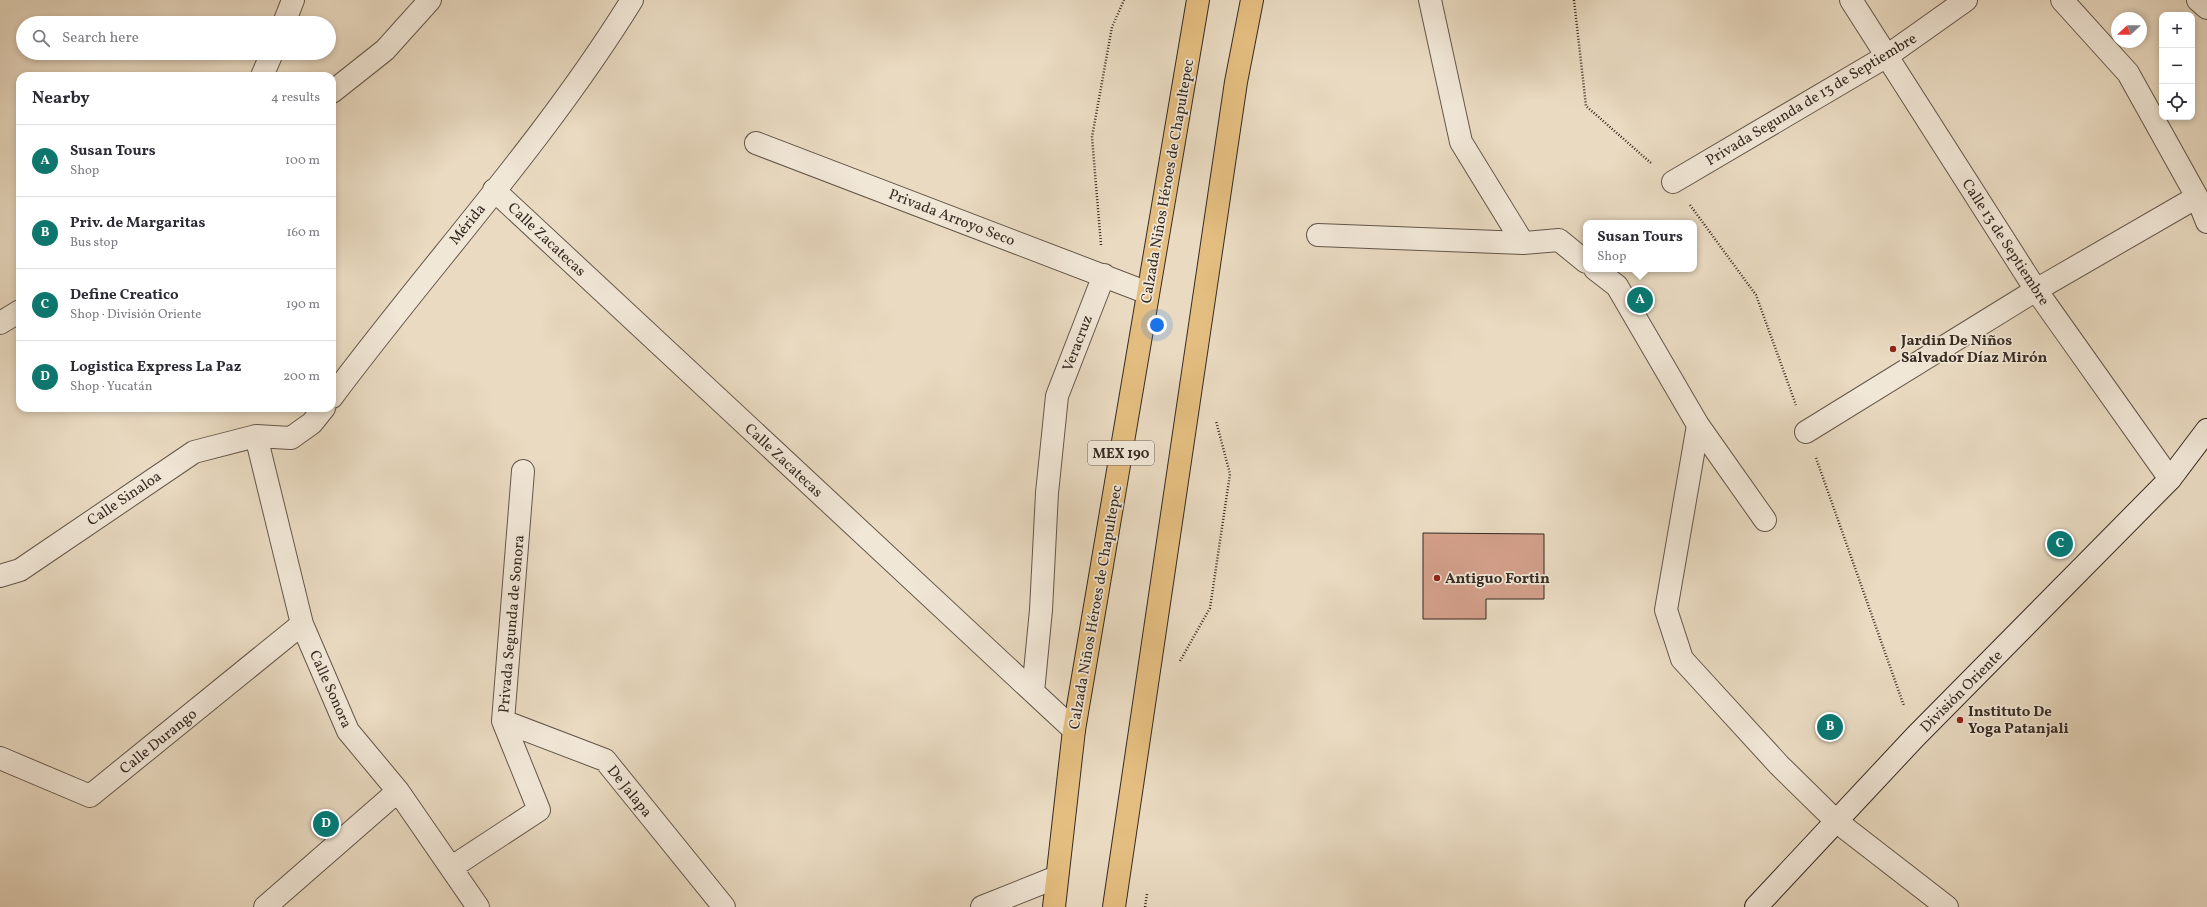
<!DOCTYPE html>
<meta charset="utf-8">
<style>
:root{--surface:#fff;--page:#f2f2f3;--text:#2b2b33;--muted:#7c7c81;--line:#e1e1e2;--accent:#0f766e}
body{margin:0;font-family:Vollkorn,serif;background:var(--page);color:var(--text)}
.controls{position:absolute;right:12px;top:12px;display:grid;overflow:hidden;border-radius:8px;box-shadow:0 2px 6px #0003}
.controls button{width:36px;height:36px;display:grid;place-items:center;padding:0;border:0;border-bottom:1px solid var(--line);background:var(--surface);color:var(--text);font:20px sans-serif}
.compass{position:absolute;left:2111px;top:12px;width:36px;height:36px;border-radius:50%;background:var(--surface);box-shadow:0 2px 6px #0003;rotate:248deg}
.you{position:absolute;left:1157px;top:325px;width:14px;height:14px;margin:-10px;border:3px solid #fff;border-radius:50%;background:#1a73e8;box-shadow:0 0 0 6px #1a73e833}
.badge{display:grid;place-items:center;width:26px;height:26px;border-radius:50%;background:var(--accent);color:#fff;font-size:13px;font-weight:700}
.pin{position:absolute;translate:-50% -50%;border:2px solid #fff;box-shadow:0 1px 4px #0006}
.popup{position:absolute;left:1583px;top:220px;width:114px;height:52px;box-sizing:border-box;display:grid;place-content:center;border-radius:8px;background:var(--surface);filter:drop-shadow(0 1px 3px #0005);font-size:13px;white-space:nowrap;color:var(--muted)}
.popup b{font-size:15px;color:var(--text)}
.popup::after{content:'';position:absolute;left:50%;top:100%;margin-left:-8px;border:8px solid transparent;border-top-color:var(--surface)}
.list{margin:0;padding:0;list-style:none}
h2{display:flex;justify-content:space-between;align-items:center;height:52px;margin:0;padding:0 16px;font-size:17px}
h2 small{font-size:13px;font-weight:400;color:var(--muted)}
.list li{display:grid;grid-template-columns:26px 1fr auto;gap:12px;align-items:center;box-sizing:border-box;height:72px;padding:0 16px;border-top:1px solid var(--line)}
.list b{display:block;font-size:15px;white-space:nowrap}
.list p{margin:0;font-size:13px;white-space:nowrap;color:var(--muted)}
.list em{font-size:13px;font-style:normal;color:var(--muted)}
.icon{flex:none;width:22px;height:22px;fill:none;stroke:currentColor;stroke-width:2;stroke-linecap:round;stroke-linejoin:round}
.map{position:relative;flex:none;width:2207px;height:907px;overflow:hidden}
.search{position:absolute;background:var(--surface);box-shadow:0 2px 6px #0003;left:16px;top:16px;width:320px;height:44px;display:flex;align-items:center;gap:10px;box-sizing:border-box;padding:0 14px;border-radius:22px;color:var(--muted);font-size:15px}
.panel{position:absolute;background:var(--surface);box-shadow:0 2px 6px #0003;left:16px;top:72px;width:320px;height:340px;border-radius:12px}
.map>svg:first-child{display:block}
.building{fill:#d39f8a;stroke:#362b23}
.lines{fill:none;stroke-linecap:round;stroke-linejoin:round}
.minor-casing{stroke:#63574a;stroke-width:24}
.secondary-casing{stroke:#362b23;stroke-width:24}
.primary-casing{stroke:#362b23;stroke-width:24}
.path{stroke:#362b23;stroke-width:2.5;stroke-dasharray:1 2;stroke-linecap:butt}
.minor{stroke:#f1e7d7;stroke-width:22}
.secondary{stroke:#f1e7d7;stroke-width:22}
.primary{stroke:#e4bd80;stroke-width:22}
.poi-dot{fill:#8f2418;stroke:#f1e7d7;stroke-width:1.5}
.labels{text-anchor:middle;stroke-width:3.5;stroke-linejoin:round;paint-order:stroke}
.shield{fill:#f1e7d7;stroke:#6e6359;stroke-width:1}
.shield-label{font-size:14px;font-weight:bold;fill:#362b23}
.street-label{font-size:15px;fill:#362b23;stroke:#f1e7d7}
.poi-label{font-size:15px;font-weight:bold;fill:#362b23;stroke:#f1e7d7;text-anchor:start}
</style>
<div class="map">
<svg width="2207" height="907" viewBox="0 0 2207 907">
<rect width="100%" height="100%" fill="#e9dac1"/>
<filter id="stains"><feTurbulence type="fractalNoise" baseFrequency=".005" numOctaves="4"/><feColorMatrix values="0 0 0 0 .2 0 0 0 0 .09 0 0 0 0 .02 0 0 0 .5 -.17"/></filter>
<radialGradient id="worn" r=".72"><stop offset=".6" stop-color="#630" stop-opacity="0"/><stop offset="1" stop-color="#630" stop-opacity=".3"/></radialGradient>
<path class="building" d="M1423 533 1544 534V599H1486V619H1423Z"/>
<g class="lines">
<defs>
<path id="minor" d="M1430 0 1461 142 1523 243
M1851 0 2036 290 2170 479
M2062 0 2128 73 2197 197 2207 222
M2198 0 2207 8
M284 23 293 0
M262 76 272 53
M332 92 385 50 430 0
M756 143 1148 293
M1673 182 1887 56 1966 0
M494 190 1074 730
M1318 235 1523 243 1559 240 1586 262
M1595 269 1617 286 1698 425 1666 610 1682 659 1779 765 1836 821 1947 907
M0 323 20 311
M332 397C431 264 545 141 632 0
M1698 425 1765 520
M1806 432 2036 290 2197 197
M256 436 302 624 348 731 398 791 478 907
M0 576 20 570 194 452 256 436 291 438 312 423 324 408
M1033 692 1041 610 1047 493 1057 396 1104 275
M503 721 605 760 724 907
M0 758 90 796 302 624
M452 867 539 810 503 721 523 471
M265 907 398 791
M982 907 1057 877"/>
<path id="secondary" d="M1756 907 1915 737 2170 479 2207 430"/>
<path id="primary" d="M1054 907 1074 730 1198 0
M1114 907 1236 82 1252 0"/>
</defs>
<use href="#minor" class="minor-casing"/>
<use href="#secondary" class="secondary-casing"/>
<use href="#primary" class="primary-casing"/>
<path class="path" d="M1574 0 1586 106 1651 163
M1690 205 1756 295 1796 405
M1101 245 1092 137 1112 27 1124 0
M1816 458 1904 706
M1180 661 1210 608 1230 474 1216 421
M1145 907 1147 894"/>
<use href="#minor" class="minor"/>
<use href="#secondary" class="secondary"/>
<use href="#primary" class="primary"/>
</g>
<g class="poi-dot">
<circle cx="1893" cy="349" r="4"/>
<circle cx="1437" cy="578" r="4"/>
<circle cx="1960" cy="720" r="4"/>
</g>
<g class="labels">
<rect class="shield" x="1088" y="441" width="66" height="24" rx="3"/>
<g class="shield-label">
<text x="1121" y="458">MEX 190</text>
</g>
<g class="street-label">
<text transform="translate(1811 99) rotate(-31)" y="5">Privada Segunda de 13 de Septiembre</text>
<text transform="translate(1167 181) rotate(-80)" y="5">Calzada Niños Héroes de Chapultepec</text>
<text transform="translate(952 217) rotate(21)" y="5">Privada Arroyo Seco</text>
<text transform="translate(467 224) rotate(-51)" y="5">Mérida</text>
<text transform="translate(547 239) rotate(43)" y="5">Calle Zacatecas</text>
<text transform="translate(2006 242) rotate(57)" y="5">Calle 13 de Septiembre</text>
<text transform="translate(1077 343) rotate(-69)" y="5">Veracruz</text>
<text transform="translate(784 460) rotate(43)" y="5">Calle Zacatecas</text>
<text transform="translate(124 498) rotate(-34)" y="5">Calle Sinaloa</text>
<text transform="translate(1095 607) rotate(-80)" y="5">Calzada Niños Héroes de Chapultepec</text>
<text transform="translate(511 624) rotate(-85)" y="5">Privada Segunda de Sonora</text>
<text transform="translate(331 689) rotate(66)" y="5">Calle Sonora</text>
<text transform="translate(1961 691) rotate(-45)" y="5">División Oriente</text>
<text transform="translate(158 741) rotate(-39)" y="5">Calle Durango</text>
<text transform="translate(630 791) rotate(51)" y="5">De Jalapa</text>
</g>
<g class="poi-label">
<text x="1901" y="345">Jardin De Niños<tspan x="1901" dy="17">Salvador Díaz Mirón</tspan></text>
<text x="1445" y="583">Antiguo Fortin</text>
<text x="1968" y="716">Instituto De<tspan x="1968" dy="17">Yoga Patanjali</tspan></text>
</g>
</g>
<rect width="100%" height="100%" filter="url(#stains)"/>
<rect width="100%" height="100%" fill="url(#worn)"/>
</svg>
<div class="controls">
<button>+</button>
<button>−</button>
<button><svg class="icon" aria-label="locate" viewBox="0 0 24 24"><circle cx="12" cy="12" r="6"/><path d="M12 2v4M12 18v4M2 12h4M18 12h4"/></svg></button>
</div>
<svg class="compass" viewBox="-18 -18 36 36"><path d="M0-13l5 13h-10z" fill="#e53935"/><path d="M0 13l5-13h-10z" fill="#7c7c81"/></svg>
<div class="you"></div>
<div class="pin badge" style="left:1640px;top:300px">A</div>
<div class="popup"><b>Susan Tours</b>Shop</div>
<div class="pin badge" style="left:1830px;top:727px">B</div>
<div class="pin badge" style="left:2060px;top:544px">C</div>
<div class="pin badge" style="left:326px;top:824px">D</div>
<div class="search"><svg class="icon" aria-label="search" viewBox="0 0 24 24"><circle cx="10" cy="10" r="6"/><path d="M15 15l6 6"/></svg>Search here</div>
<section class="panel">
<h2>Nearby<small>4 results</small></h2>
<ul class="list">
<li><span class="badge">A</span><div><b>Susan Tours</b><p>Shop</p></div><em>100 m</em></li>
<li><span class="badge">B</span><div><b>Priv. de Margaritas</b><p>Bus stop</p></div><em>160 m</em></li>
<li><span class="badge">C</span><div><b>Define Creatico</b><p>Shop · División Oriente</p></div><em>190 m</em></li>
<li><span class="badge">D</span><div><b>Logistica Express La Paz</b><p>Shop · Yucatán</p></div><em>200 m</em></li>
</ul>
</section>
</div>
